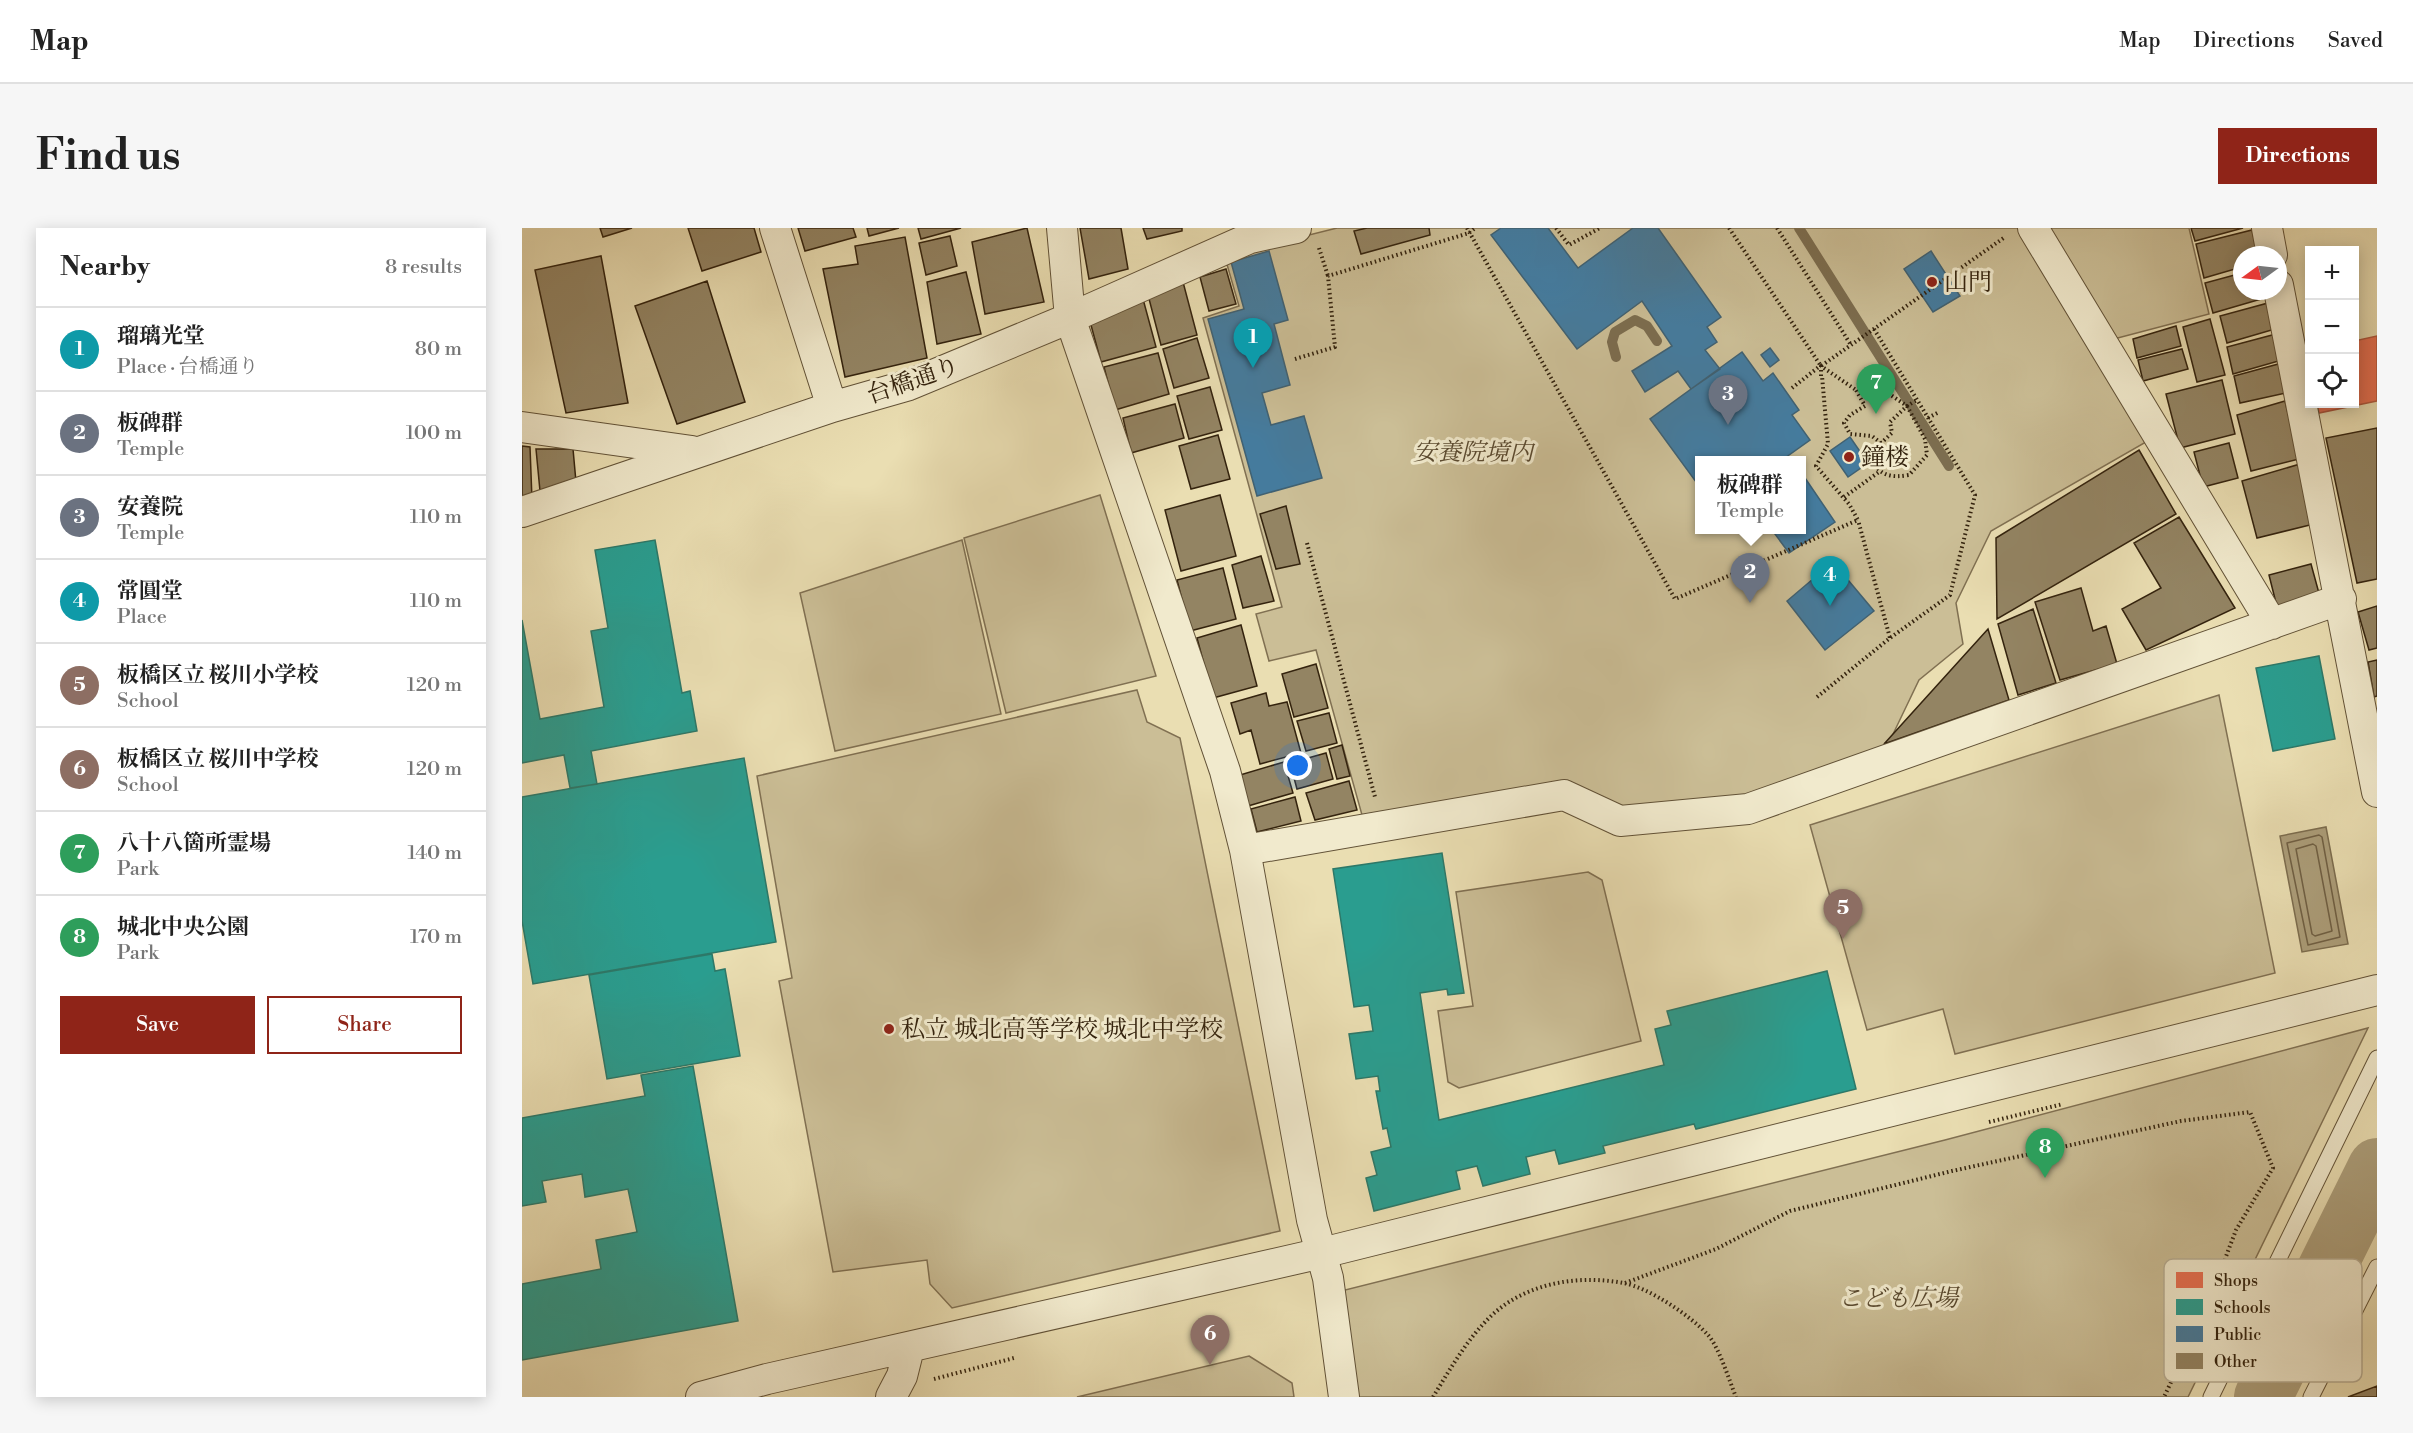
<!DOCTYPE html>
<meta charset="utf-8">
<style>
:root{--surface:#fff;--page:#f6f6f6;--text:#222;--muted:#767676;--line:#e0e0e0;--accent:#8f2418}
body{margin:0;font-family:"Libre Bodoni","Noto Serif JP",serif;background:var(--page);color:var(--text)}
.controls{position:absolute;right:18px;top:18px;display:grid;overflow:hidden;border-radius:0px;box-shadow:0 3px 15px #0003}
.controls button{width:54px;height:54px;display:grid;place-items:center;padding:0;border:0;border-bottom:2px solid var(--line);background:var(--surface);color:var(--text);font:30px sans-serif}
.compass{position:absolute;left:1711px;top:18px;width:54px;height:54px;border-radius:50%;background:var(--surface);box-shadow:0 3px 15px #0003;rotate:255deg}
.you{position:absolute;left:776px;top:538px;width:21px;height:21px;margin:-15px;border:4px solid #fff;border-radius:50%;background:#1a73e8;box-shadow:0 0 0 9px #1a73e833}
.badge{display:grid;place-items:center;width:39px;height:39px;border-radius:50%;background:var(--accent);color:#fff;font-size:20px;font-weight:700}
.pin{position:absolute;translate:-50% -50px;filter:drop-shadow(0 2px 3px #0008)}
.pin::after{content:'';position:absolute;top:32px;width:21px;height:18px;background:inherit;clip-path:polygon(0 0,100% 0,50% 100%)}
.popup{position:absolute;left:1173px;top:228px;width:111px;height:78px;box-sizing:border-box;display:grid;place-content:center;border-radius:0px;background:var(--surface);filter:drop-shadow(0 2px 4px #0005);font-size:20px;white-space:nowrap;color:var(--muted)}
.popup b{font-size:22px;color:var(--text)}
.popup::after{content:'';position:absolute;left:50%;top:100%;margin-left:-12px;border:12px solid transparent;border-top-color:var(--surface)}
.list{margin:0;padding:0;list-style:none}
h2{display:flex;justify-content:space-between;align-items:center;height:78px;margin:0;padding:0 24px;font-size:26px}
h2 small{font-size:20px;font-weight:400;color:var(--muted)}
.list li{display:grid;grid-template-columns:39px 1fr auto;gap:18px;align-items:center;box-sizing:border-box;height:84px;padding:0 24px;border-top:2px solid var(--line)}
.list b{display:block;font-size:22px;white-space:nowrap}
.list p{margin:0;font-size:20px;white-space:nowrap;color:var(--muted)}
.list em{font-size:20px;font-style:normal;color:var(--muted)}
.actions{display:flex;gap:12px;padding:18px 24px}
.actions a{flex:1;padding:14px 0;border:2px solid var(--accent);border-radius:0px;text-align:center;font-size:21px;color:var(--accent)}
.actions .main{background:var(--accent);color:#fff}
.icon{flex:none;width:33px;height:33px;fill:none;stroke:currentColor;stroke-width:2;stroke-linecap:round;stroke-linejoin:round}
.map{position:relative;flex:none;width:1855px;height:1169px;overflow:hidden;border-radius:0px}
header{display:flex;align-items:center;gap:36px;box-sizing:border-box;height:84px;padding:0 30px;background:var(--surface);border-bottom:2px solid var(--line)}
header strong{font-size:28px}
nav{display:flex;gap:33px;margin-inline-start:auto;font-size:21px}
.intro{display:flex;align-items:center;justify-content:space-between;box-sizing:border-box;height:144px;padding:0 36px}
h1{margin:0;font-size:42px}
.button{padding:15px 27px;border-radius:0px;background:var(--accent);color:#fff;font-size:21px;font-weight:700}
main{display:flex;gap:36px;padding:0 36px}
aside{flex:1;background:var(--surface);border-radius:0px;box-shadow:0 3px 15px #0003}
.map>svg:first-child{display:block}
.green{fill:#cbbe96;stroke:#807052;stroke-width:1.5;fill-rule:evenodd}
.water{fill:#ac9e7a;stroke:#7c6d4f;stroke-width:1.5}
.shops{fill:#e76f51;stroke:#b1583d;stroke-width:1.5}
.schools{fill:#2a9d8f;stroke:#2d7868;stroke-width:1.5}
.public{fill:#457b9d;stroke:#406172;stroke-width:1.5}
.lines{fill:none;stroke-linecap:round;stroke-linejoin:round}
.shore{stroke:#706044;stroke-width:1.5}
.stream{stroke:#7c6d4f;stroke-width:10}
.river{stroke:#ac9e7a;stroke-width:58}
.building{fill:#938463;stroke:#34230e;stroke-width:1.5}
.lane-casing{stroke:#625237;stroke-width:17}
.street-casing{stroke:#625237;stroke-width:32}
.path{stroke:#34230e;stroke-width:4;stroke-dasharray:1.5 3;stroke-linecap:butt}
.lane{stroke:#f1eacd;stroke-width:15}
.street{stroke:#f1eacd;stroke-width:30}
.poi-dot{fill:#8f2418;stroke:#f1eacd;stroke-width:2}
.labels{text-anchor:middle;stroke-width:6;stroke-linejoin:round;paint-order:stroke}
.poi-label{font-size:24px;fill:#34230e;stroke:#f1eacd;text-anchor:start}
.street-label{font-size:24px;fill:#34230e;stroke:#f1eacd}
.park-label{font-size:24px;font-style:italic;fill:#5a4a30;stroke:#f1eacd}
.key{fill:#f1eacd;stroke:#b8ae94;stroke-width:1.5}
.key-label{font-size:16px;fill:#34230e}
</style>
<header>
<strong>Map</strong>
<nav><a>Map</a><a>Directions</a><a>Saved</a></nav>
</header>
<div class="intro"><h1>Find us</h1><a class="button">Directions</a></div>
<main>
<aside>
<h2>Nearby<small>8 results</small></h2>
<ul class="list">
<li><span class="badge" style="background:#0f9aa8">1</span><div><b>瑠璃光堂</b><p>Place · 台橋通り</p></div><em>80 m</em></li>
<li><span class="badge" style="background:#6b7280">2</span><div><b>板碑群</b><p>Temple</p></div><em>100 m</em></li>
<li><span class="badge" style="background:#6b7280">3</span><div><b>安養院</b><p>Temple</p></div><em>110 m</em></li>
<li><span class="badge" style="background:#0f9aa8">4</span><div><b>常圓堂</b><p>Place</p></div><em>110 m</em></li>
<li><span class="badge" style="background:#8d6e63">5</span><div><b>板橋区立 桜川小学校</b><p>School</p></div><em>120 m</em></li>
<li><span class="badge" style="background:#8d6e63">6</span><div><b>板橋区立 桜川中学校</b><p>School</p></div><em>120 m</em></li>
<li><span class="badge" style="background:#2e9e5b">7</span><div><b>八十八箇所霊場</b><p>Park</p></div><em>140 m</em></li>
<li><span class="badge" style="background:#2e9e5b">8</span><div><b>城北中央公園</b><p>Park</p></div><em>170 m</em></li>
</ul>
<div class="actions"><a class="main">Save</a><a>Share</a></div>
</aside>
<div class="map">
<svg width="1855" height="1169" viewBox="0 0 1855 1169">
<rect width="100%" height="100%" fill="#eadeb2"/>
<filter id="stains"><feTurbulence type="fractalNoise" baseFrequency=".00333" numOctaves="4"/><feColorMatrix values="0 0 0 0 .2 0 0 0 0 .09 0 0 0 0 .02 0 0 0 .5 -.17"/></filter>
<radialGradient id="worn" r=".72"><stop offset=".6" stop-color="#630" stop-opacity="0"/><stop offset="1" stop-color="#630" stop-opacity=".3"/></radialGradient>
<path class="green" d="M815 0H1667L1687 86 1569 117 1624 214 1469 303 1434 375 1441 416 1397 452 1361 527 1223 574 1105 587 1047 564 840 587 794 422 747 433 734 386 760 379 681 90 717 78 704 33 743 18ZM1177 232H1279V302H1177Z
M578 267 634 448 484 485 442 310Z
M440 312 479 486 313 523 278 365Z
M615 462 625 494 658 510 758 1003 430 1080 408 1056 405 1032 311 1044 257 753 270 750 235 548Z
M1697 467 1753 745 1433 826 1421 781 1345 802 1288 597Z
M1066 644 1080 652 1119 813 937 860 926 854 916 783 951 778 934 664Z
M1846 800 1666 1169H834L819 1063 1423 912Z
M727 1128 770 1155 772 1169H555Z"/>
<path class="water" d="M1804 599 1826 716 1780 724 1758 608Z"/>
<path class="shops" d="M1855 108V173L1797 185 1795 176H1832V113Z"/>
<path class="schools" d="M133 312 160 465 168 463 175 503 69 523 75 556 48 560 42 527 0 535V392L18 491 82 479 69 403 86 400 73 322Z
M1797 428 1813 511 1751 523 1734 440Z
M222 530 254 714 11 756 0 693V569Z
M920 625 942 765 926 767 925 761 898 765 917 892 1142 837 1133 801 1149 797 1145 783 1305 743 1334 861 1174 901 1172 896 1081 918 1083 925 1037 936 1033 922 1004 929 1008 946 961 958 955 938 934 943 938 961 852 983 844 950 855 947 849 924 869 919 865 900 861 901 854 863H858L856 848 834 851 827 806 851 803 847 777 832 779 811 641Z
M190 726 193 743 203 741 218 828 85 851 67 747Z
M171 838 216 1093 0 1132V1056L79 1041 74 1012 115 1004 106 961 63 969 60 946 20 953 24 974 0 978V890L123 868 119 847Z"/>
<path class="public" d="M979 0H1026L1056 40 1111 0H1136L1199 89 1185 99 1195 114 1183 122 1198 141 1169 161 1156 143 1123 164 1110 143 1150 118 1120 73 1055 121 969 7Z
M747 23 766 92 752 96 768 157 740 165 749 197 782 188 800 250 735 268 686 91 722 81 709 34Z
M1409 23 1438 68 1411 84 1382 41Z
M1248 120 1257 132 1248 139 1239 127Z
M1220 124 1241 153 1251 145 1277 182 1270 187 1288 212 1260 232H1177V258L1128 191Z
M1328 209 1346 235 1326 249 1308 223Z
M1281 247 1313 294 1267 325 1250 302H1279Z
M1311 334 1352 383 1303 422 1265 373Z"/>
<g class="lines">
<path class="shore" d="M1797 607 1800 609 1818 709 1786 717 1765 615Z
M1791 616 1794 618 1810 703 1793 708 1790 706 1774 621Z"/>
<path class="stream" d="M1277 0 1427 238
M1094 129 1090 114 1093 104 1113 92 1125 98 1135 113"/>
<path class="river" d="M1741 1169 1855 939"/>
</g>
<path class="building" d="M78 0H110L81 9Z
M166 0H232L239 24 180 43Z
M276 0H331L334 9 283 23Z
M345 0H377L347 8Z
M396 0H439L399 11Z
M505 0 522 74 463 86 450 14Z
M558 0H599L606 41 567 51Z
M621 0H660V3L625 11Z
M845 0H907L908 7 839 26 832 3Z
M1669 0H1721L1673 13Z
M1730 2 1736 27H1720V39L1682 50 1674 16Z
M428 8 435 38 404 47 397 15Z
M383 9 405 130 323 149 301 41 336 36 333 18Z
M79 28 106 175 44 185 13 42Z
M704 41 714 76 687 83 678 49Z
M444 44 459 106 415 116 405 54Z
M1720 45V63H1744L1746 69 1691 85 1683 55Z
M185 53 223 174 155 196 113 78Z
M661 54 675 107 639 117 625 63Z
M621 71 634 119 579 134 566 86Z
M1746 75 1753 101 1705 115 1698 88Z
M1688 91 1703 147 1675 154 1661 99Z
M1654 98 1659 118 1615 130 1611 111Z
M1754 106 1760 132 1711 146 1705 119Z
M675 110 687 150 652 160 641 121Z
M1660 121 1666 141 1621 153 1616 132Z
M636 125 647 166 593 182 582 139Z
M1760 135 1768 164 1718 175 1712 148Z
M1700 152 1713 206 1658 220 1644 166Z
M688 159 700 202 667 211 655 168Z
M1763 173 1777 231 1729 243 1715 187Z
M653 176 662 210 609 225 601 190Z
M1855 200V351L1835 355 1804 210Z
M696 207 708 251 669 261 657 218Z
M1707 215 1716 250 1681 259 1672 224Z
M0 218 8 219 10 272 0 274Z
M14 221H51L54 254 18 263Z
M1617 222 1654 286 1475 391 1474 310Z
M1778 236 1792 296 1735 310 1720 253Z
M698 267 714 328 659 343 643 282Z
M764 278 778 336 754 341 738 286Z
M1657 289 1713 380 1624 422 1600 381 1639 360 1612 315Z
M739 328 752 373 721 380 710 337Z
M1789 336 1798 369 1755 379 1747 347Z
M701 340 714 391 668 403 655 352Z
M1559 360 1571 403 1584 398 1595 436 1538 452 1513 374Z
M1855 378V420L1847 422 1836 384Z
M1511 381 1534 455 1496 467 1476 396Z
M719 397 735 458 691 470 675 410Z
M1466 401 1487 472 1362 516Z
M1855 432V468L1852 469 1846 434Z
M794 436 806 480 772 489 760 446Z
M744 465 747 478 765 474 779 525 738 536 729 502 718 506 709 475Z
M807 485 815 515 784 523 775 493Z
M820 517 828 548 815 551 807 521Z
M804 525 811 551 775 561 768 535Z
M762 534 771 565 726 578 718 547Z
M827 553 835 582 793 592 784 565Z
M773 569 779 593 735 604 729 581Z
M1855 1158V1169H1826Z"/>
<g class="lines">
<defs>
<path id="lane" d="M1689 1169 1855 830
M1789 1169 1855 1039"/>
<path id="street" d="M253 0 310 179
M540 0 548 90 703 543 723 622 790 992 806 1050 822 1169
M1511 0 1750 396
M1745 0 1750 27
M1756 57 1855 564
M0 199 170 223
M0 284 310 179 387 157 548 90 728 10 774 0
M723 622 1042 567 1098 593 1226 581 1819 371
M179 1169 245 1151 800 1025 1855 762
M369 1169 380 1148 387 1120"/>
</defs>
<use href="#lane" class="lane-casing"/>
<use href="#street" class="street-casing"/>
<path class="path" d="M945 0 1153 371 1336 292 1327 276 1294 238 1306 216 1300 148
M1034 0 1047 17 1078 0
M1207 0 1299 138 1483 9
M1255 0 1329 117
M797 20 806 48
M1352 101 1453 267 1428 367 1368 410
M773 131 813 119 806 48 947 5 953 0
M1299 148V138L1334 162
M1270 160 1298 138
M1385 178 1403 211 1405 227 1387 247C1369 250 1359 248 1349 232L1359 215 1370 205 1368 194Z
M1406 190 1417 184
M1359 215 1350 208 1328 206 1322 195 1328 187 1343 178 1334 162 1357 159 1385 178 1395 172
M1322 269 1357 244
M785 315 853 569
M1295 469 1368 410 1336 292
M1467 894 1541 876
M1103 1055 1194 1021 1268 983 1430 943 1659 893 1728 884 1751 940 1714 1002 1686 1076 1642 1169
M1686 1076 1704 1085
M412 1151 492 1130
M911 1169C927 1143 944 1113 966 1091 1000 1056 1054 1046 1101 1055 1126 1059 1169 1088 1186 1107 1197 1119 1207 1152 1214 1169"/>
<use href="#lane" class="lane"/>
<use href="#street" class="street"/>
</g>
<g class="poi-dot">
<circle cx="1410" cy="54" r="6"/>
<circle cx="1327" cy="229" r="6"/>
<circle cx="367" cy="801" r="6"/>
</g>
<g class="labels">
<g class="poi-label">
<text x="1422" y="62">山門</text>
<text x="1339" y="237">鐘楼</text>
<text x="379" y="809">私立 城北高等学校 城北中学校</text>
</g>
<g class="street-label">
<text transform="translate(391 152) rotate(-19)" y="8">台橋通り</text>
</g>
<g class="park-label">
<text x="951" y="232">安養院境内</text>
<text x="1376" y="1078">こども広場</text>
</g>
</g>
<rect x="1642" y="1031" width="198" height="123" rx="9" class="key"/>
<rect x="1654" y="1044" width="27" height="16" fill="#e76f51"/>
<rect x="1654" y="1071" width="27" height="16" fill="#2a9d8f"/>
<rect x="1654" y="1098" width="27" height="16" fill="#457b9d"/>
<rect x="1654" y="1125" width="27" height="16" fill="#938463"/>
<g class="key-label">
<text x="1692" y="1058">Shops</text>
<text x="1692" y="1085">Schools</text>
<text x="1692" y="1112">Public</text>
<text x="1692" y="1139">Other</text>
</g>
<rect width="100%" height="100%" filter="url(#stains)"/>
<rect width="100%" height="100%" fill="url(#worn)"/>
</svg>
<div class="controls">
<button>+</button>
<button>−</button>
<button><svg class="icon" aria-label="locate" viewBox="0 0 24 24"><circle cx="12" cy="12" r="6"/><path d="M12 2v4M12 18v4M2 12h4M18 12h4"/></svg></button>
</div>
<svg class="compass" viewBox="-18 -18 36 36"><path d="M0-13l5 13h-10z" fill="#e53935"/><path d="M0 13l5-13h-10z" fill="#767676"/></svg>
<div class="you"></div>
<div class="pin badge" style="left:731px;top:140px;background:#0f9aa8">1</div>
<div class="pin badge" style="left:1228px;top:375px;background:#6b7280">2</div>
<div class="popup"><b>板碑群</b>Temple</div>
<div class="pin badge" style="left:1206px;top:197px;background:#6b7280">3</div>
<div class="pin badge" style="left:1308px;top:378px;background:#0f9aa8">4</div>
<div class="pin badge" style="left:1321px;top:711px;background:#8d6e63">5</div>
<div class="pin badge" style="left:688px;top:1137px;background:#8d6e63">6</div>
<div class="pin badge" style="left:1354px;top:186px;background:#2e9e5b">7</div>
<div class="pin badge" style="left:1523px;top:950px;background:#2e9e5b">8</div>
</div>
</main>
